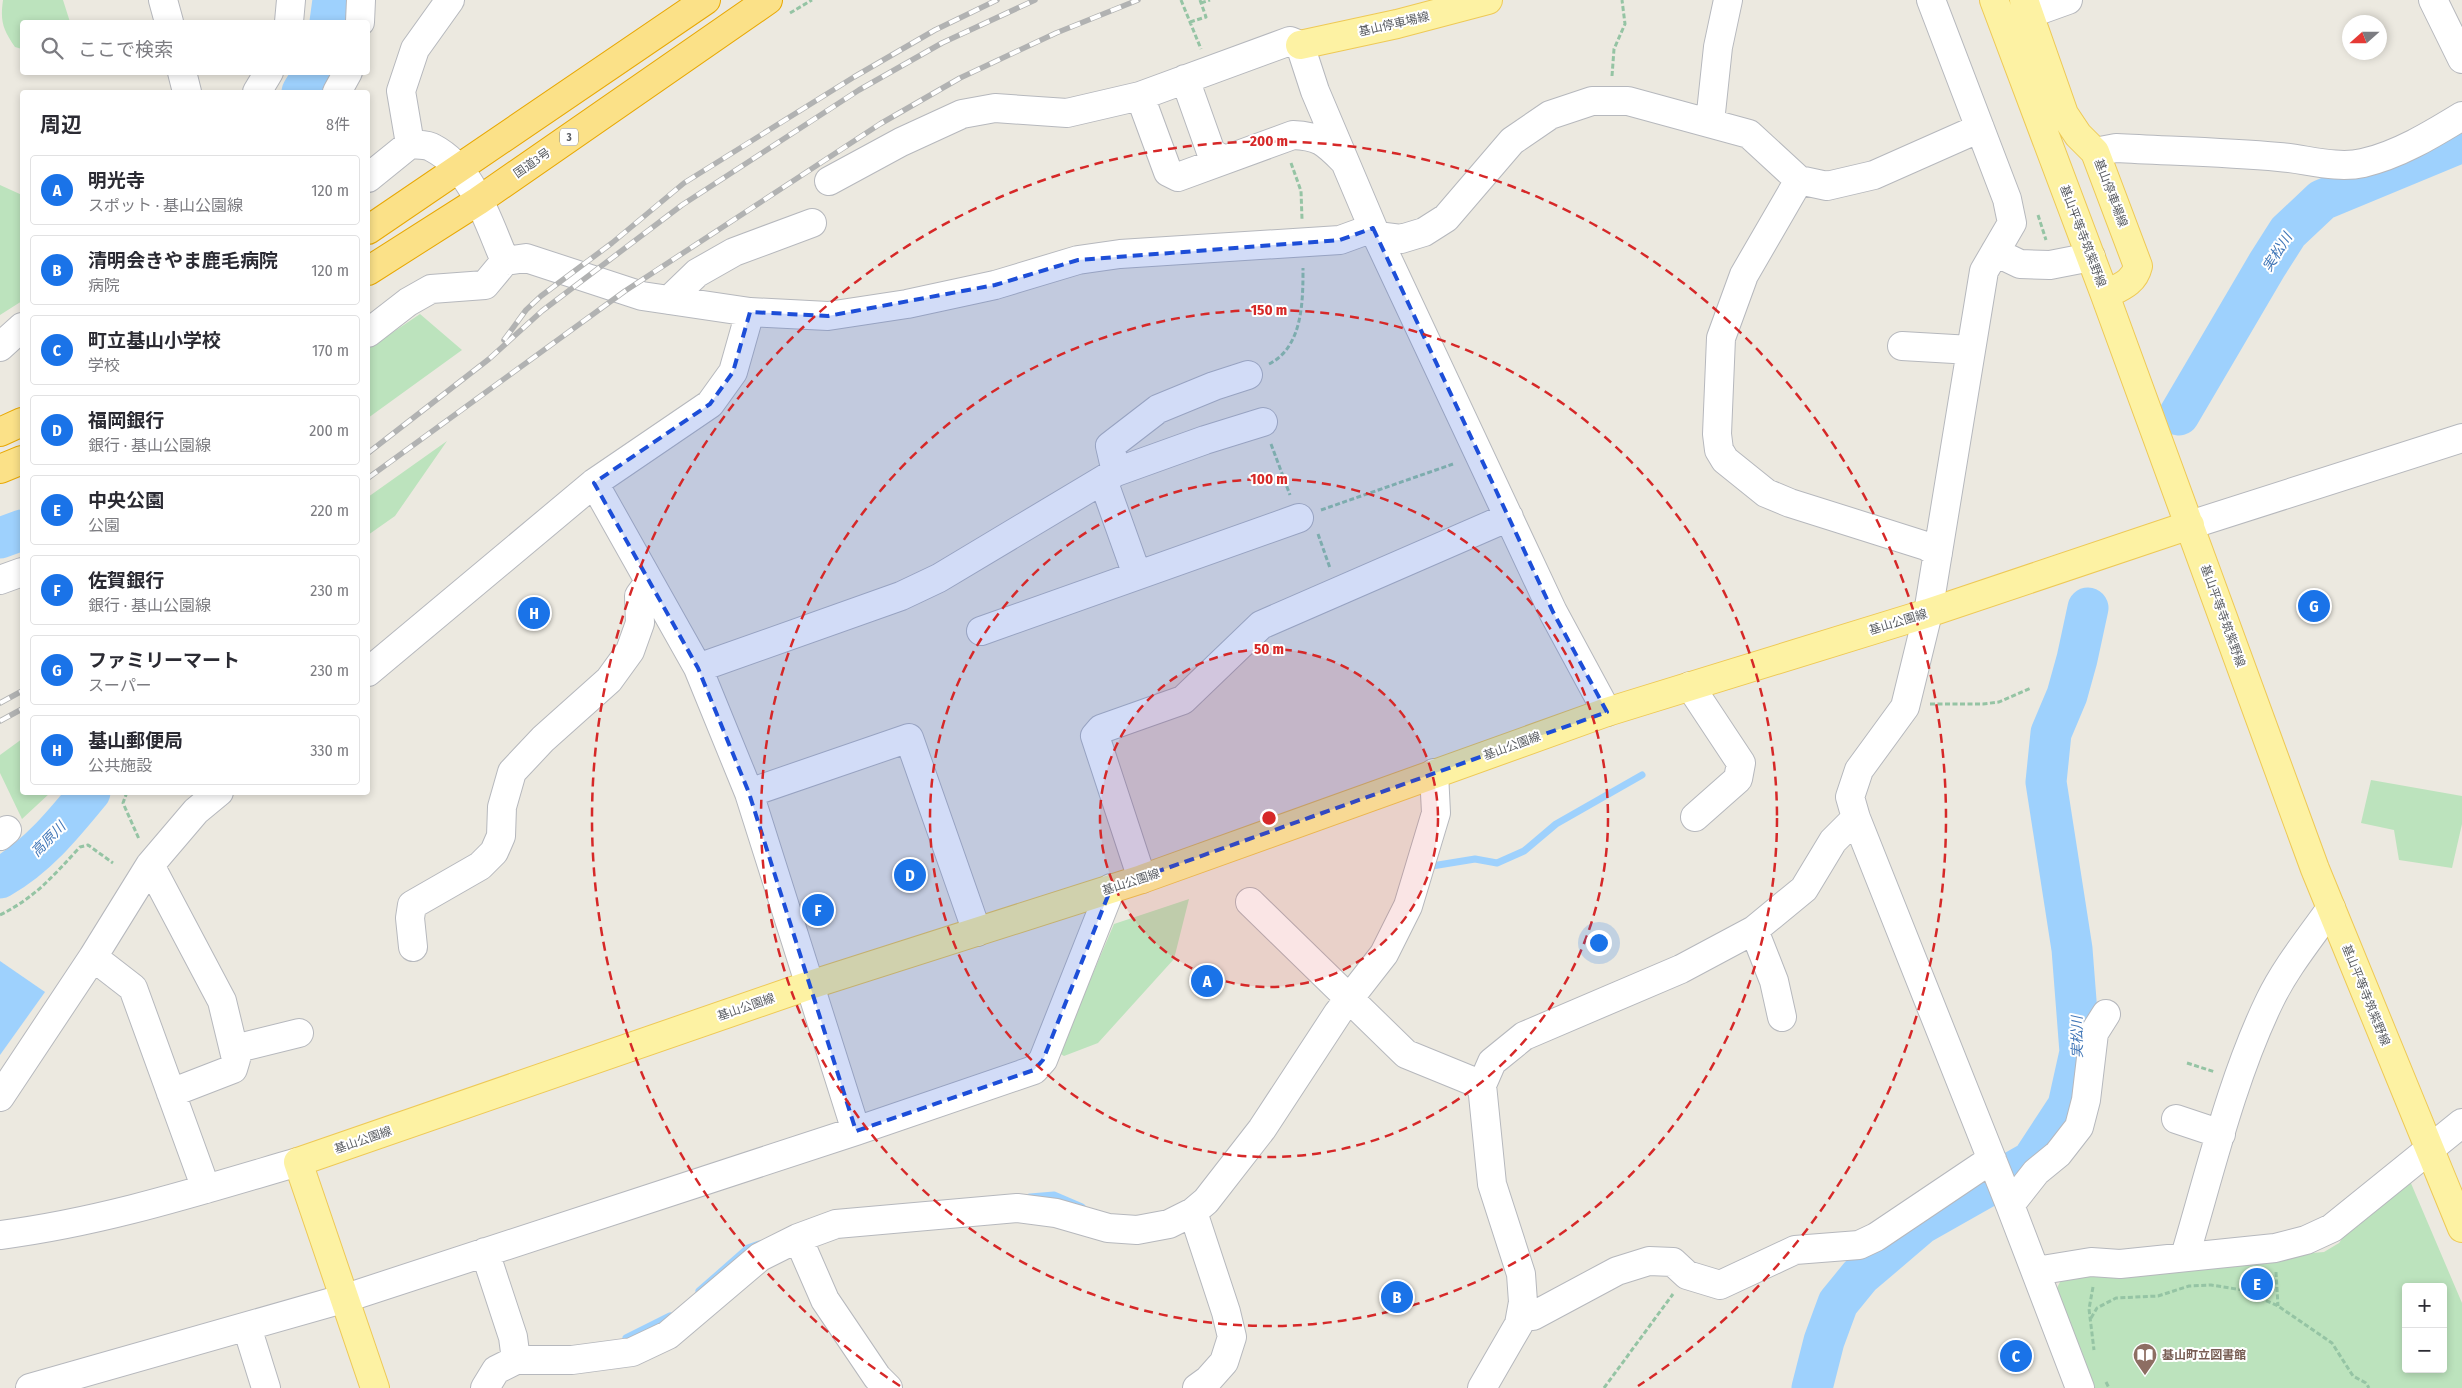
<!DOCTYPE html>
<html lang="ja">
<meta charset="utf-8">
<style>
:root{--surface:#fff;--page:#f7f7f7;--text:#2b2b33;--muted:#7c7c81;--line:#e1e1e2;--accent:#1a73e8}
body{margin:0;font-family:"Fira Sans Condensed","Noto Sans JP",sans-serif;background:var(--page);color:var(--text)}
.controls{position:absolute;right:15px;bottom:15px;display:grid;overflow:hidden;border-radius:5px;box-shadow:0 2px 8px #0003}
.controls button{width:45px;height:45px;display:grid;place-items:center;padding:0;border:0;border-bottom:1px solid var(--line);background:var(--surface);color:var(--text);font:25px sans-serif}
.compass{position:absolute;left:2342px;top:15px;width:45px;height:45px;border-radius:50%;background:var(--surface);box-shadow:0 2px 8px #0003;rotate:249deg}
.you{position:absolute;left:1598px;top:942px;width:18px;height:18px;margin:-12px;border:4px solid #fff;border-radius:50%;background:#1a73e8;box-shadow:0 0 0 8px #1a73e833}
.badge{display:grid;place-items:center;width:32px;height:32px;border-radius:50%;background:var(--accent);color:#fff;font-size:16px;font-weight:700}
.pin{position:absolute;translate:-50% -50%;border:2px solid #fff;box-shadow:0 1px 5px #0006}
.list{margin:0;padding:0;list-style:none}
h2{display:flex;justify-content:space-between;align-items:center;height:65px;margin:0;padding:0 20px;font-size:21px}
h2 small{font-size:16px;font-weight:400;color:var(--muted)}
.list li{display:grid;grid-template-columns:32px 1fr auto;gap:15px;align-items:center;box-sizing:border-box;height:70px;margin:0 10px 10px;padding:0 10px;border:1px solid var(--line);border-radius:5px}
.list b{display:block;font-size:19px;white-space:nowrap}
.list p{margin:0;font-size:16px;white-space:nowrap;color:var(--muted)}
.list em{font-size:16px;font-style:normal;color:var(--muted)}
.icon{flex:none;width:28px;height:28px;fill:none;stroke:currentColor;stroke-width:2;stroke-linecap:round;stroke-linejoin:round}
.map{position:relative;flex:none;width:2462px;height:1388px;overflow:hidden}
.search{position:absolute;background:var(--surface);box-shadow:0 2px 8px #0003;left:20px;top:20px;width:350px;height:55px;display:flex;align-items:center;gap:12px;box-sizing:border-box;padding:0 18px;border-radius:5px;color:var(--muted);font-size:19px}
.panel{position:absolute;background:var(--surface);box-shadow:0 2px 8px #0003;left:20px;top:90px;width:350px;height:705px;border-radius:5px}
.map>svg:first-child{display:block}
.green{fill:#bce3bd;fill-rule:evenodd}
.water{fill:#9ed1fd}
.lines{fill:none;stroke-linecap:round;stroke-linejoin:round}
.stream{stroke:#9ed1fd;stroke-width:7}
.river{stroke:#9ed1fd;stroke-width:41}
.minor-casing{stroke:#b6b8bd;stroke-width:30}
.major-casing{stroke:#eec956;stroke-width:30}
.highway-casing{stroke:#e8a804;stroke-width:30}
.path{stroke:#95c4a4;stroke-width:3;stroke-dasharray:5 2.5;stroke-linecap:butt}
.minor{stroke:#fff;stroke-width:28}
.major{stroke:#fdf2a3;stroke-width:28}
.highway{stroke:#fbe188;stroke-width:28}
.rail-casing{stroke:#b1b2b2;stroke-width:5.5}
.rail{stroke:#fff;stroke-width:4;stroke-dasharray:11;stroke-linecap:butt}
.marked{fill:#1d4ed8;fill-opacity:0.2;stroke:#1d4ed8;stroke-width:4;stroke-dasharray:10 6;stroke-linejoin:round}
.ring{fill:none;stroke:#d62828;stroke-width:2.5;stroke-dasharray:9 6}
.labels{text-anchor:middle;stroke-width:4;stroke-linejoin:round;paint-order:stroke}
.shield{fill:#fff;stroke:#8b8d90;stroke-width:1}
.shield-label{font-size:11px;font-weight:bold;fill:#595c61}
.street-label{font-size:12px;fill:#595c61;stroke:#fff}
.education-label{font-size:12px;font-weight:bold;fill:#785e54;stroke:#fff;text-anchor:start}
.water-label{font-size:14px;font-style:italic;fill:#4076b7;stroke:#fff}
.centre{fill:#d62828;stroke:#fff;stroke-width:2.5}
.ring-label{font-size:15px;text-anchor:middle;font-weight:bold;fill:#d62828;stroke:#fff;stroke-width:4;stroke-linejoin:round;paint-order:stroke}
</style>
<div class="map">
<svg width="2462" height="1388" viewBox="0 0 2462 1388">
<rect width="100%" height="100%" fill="#ece9e0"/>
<path class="green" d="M3 0H63L70 22H22V49L15 47C3 29 0 22 3 0Z
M0 185 22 195V301L0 315Z
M420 314 462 350 368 418V349Z
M447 441 395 516 368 535V497Z
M22 739V792L50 793 22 819 0 773V755Z
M2371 780 2462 796V824L2452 868 2399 860 2394 830 2361 823Z
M1189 899 1174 959 1098 1043 1064 1056 1059 1053 1114 924Z
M2410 1181 2462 1303V1388H2092L2055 1292 2060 1282 2070 1274 2324 1252 2339 1243 2349 1229ZM2406 1287H2443V1369H2406Z"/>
<path class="water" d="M0 961 45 992 0 1055Z"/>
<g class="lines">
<path class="stream" d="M1432 866 1475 859 1497 863 1524 851 1556 824 1642 775
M1030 1197 1054 1195 1082 1207
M699 1291 748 1248 759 1244
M626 1338 670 1316"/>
<path class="river" d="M330 22 333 0
M302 92 314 72
M2179 415 2267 265 2288 232 2322 200 2462 142
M0 538 22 530
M0 878C37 857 63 825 90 792
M1812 1388 1824 1341 1838 1303 1860 1276 1921 1224 2032 1161 2068 1106 2080 1052 2072 949 2046 782 2051 733 2067 695 2077 659 2088 608"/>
<defs>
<path id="minor" d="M163 0 169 22
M1931 0 2007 199 2012 223 1984 271 1928 613 1905 707 1859 770 1850 797 1856 818 2010 1205 2080 1388
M2433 0 2462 59
M2029 14 2068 0
M289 22 291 0
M360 22 361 0
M182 72 187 92
M1185 79 1211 152 1223 160
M257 92 269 72
M337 92 348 72
M1710 122 1718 47 1728 0
M410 144 401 91 415 49 450 0
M2095 152 2116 148C2171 151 2225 152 2279 157 2306 159 2336 169 2363 163 2398 155 2431 135 2462 116
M1343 160C1325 142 1319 136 1293 135L1178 177 1168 172 1140 96 1290 41 1300 45 1315 91 1373 228 1553 612 1607 712
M368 178 410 144C417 145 427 144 433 148 473 169 488 222 505 261L485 285 431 289 408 302 368 333
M1799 180 1744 275 1721 338 1717 434 1719 450 1725 460 1766 493 1790 503 1926 546 1938 553
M829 181 901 142 962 114 995 108 1067 113 1140 96
M1377 236 1401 239 1424 232 1446 218 1512 141 1550 115 1592 101H1628L1749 134 1799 180 1827 186 1874 175 1980 128
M1995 252 2020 264 2050 265 2091 257
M505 261 526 258 642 296 750 312 828 316 907 304 995 285 1078 260 1120 254 1340 240 1373 228
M669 300 697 273 734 252 812 223
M1902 346 1971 350
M0 347 22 327
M1116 472 1110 446 1158 409 1214 386 1248 375
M1103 480 1137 575
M594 483 698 668 749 793 856 1131
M2190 525 2462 438
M0 580 22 572
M981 631 1299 518
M698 668 901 596 939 578 1116 472 1205 440 1263 422
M368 672 594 483 710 404 733 372 750 312
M1690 686 1741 763 1738 779 1695 817
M749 793 909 738 977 932
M0 836 7 830
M150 865 222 1001 236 1059 233 1069 171 1093
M1142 879 1095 736 1101 729 1183 700 1261 625 1509 517
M1250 902 1406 1054 1482 1085
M1754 930 1774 981 1782 1017
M413 947 410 918 412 905 480 866 494 852 501 836 502 807 512 772 543 739 609 680 630 651 640 623 639 596 649 582
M93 957 133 988 206 1189
M234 1049 299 1033
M0 1097 93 957 150 865 196 811 219 792
M2176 1119 2221 1134
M2010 1205 2036 1172 2058 1154 2079 1127 2086 1100 2094 1033 2106 1014
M1193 1212 1226 1312 1232 1337 1224 1362 1208 1380 1197 1388
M0 1235C102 1222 199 1191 298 1162
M798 1238 825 1300 877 1377 888 1388
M485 1252 513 1337 516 1360
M2185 1256C2210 1172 2232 1078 2270 1000 2286 967 2310 938 2331 908
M2036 1271 2091 1262 2120 1264 2275 1248 2306 1240 2332 1228 2462 1123
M1521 1314 1533 1316 1617 1271 1649 1261 1673 1262 1687 1275 1720 1285 1795 1250 1859 1245 1876 1237 1992 1159
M247 1327 266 1388
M30 1388 346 1298 856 1131 1034 1070 1043 1060 1111 888
M485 1388 496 1370 516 1360H572L632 1352 668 1335 760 1257 798 1238 836 1224 1017 1208 1056 1213 1108 1228 1137 1230 1169 1224 1193 1212 1206 1201 1262 1129 1338 1013 1384 954 1408 906 1436 813 1434 773
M1482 1388 1519 1324 1523 1302 1521 1274 1492 1184 1482 1085 1492 1062 1524 1036 1681 969 1754 930 1804 889 1833 841 1856 818"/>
<path id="major" d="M1994 0 2105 295 2315 869 2462 1228
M2024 0 2064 114 2078 135 2095 152 2138 266C2134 283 2120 287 2105 295
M1300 45 1397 24 1488 0
M375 1388 298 1162 810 985 1142 879 1607 712 1928 613 2190 525"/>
<path id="highway" d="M368 230 706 0
M368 271 478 201 768 0
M0 432 22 422
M0 469 22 460"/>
</defs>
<use href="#minor" class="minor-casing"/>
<use href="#major" class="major-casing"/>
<use href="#highway" class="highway-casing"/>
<path class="path" d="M1181 0 1201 49
M1201 3 1210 0
M790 13 812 0
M1190 22 1206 17 1200 0
M1612 76 1614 49 1625 24 1622 0
M1291 163 1301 191 1302 219
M2038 215 2046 240
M1269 364C1303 347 1303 301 1303 268
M1271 444 1290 495
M1321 510 1453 464
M1318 534 1330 568
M1930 704H1983L1999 702 2031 688
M127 792 123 803 139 839
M0 915C36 897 53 876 80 847L88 845 113 863
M2187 1063 2215 1072
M2276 1272 2278 1306
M2093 1287 2089 1309 2094 1350
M2091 1318 2097 1308 2116 1298 2158 1296 2189 1286 2211 1285 2243 1290 2278 1306 2332 1343 2353 1376 2366 1383 2369 1388
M2106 1382 2109 1388
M1604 1388 1673 1294"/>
<use href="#minor" class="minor"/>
<use href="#major" class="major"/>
<use href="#highway" class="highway"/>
<defs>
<path id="rail" d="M504 340 526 310 541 296 612 243 684 183 854 77 935 30 997 0
M368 453 489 359 542 311 682 205 859 90 942 43 1035 0
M368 478 625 291 880 124 960 78 1056 33 1138 0
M0 703 22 691
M0 721 22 709"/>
</defs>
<use href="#rail" class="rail-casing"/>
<use href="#rail" class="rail"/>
</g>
<path class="marked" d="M1373 228 1553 612 1607 712 1111 888 1043 1060 1034 1070 856 1131 749 793 698 668 594 483 710 404 733 372 750 312 828 316 995 285 1078 260 1340 240Z"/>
<circle cx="1269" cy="818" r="169" fill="#d62828" fill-opacity=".12"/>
<g class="ring">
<circle cx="1269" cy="818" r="169"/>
<circle cx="1269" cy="818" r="339"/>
<circle cx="1269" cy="818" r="508"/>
<path d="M900 1386A677 677 0 1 1 1638 1386"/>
</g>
<defs>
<symbol id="library-pin" viewBox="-11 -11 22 30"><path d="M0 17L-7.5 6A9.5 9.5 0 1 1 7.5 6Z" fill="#8d6e63" stroke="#fff"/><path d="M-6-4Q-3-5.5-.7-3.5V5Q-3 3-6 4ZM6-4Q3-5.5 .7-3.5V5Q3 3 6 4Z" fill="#fff"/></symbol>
</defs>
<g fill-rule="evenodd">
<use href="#library-pin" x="2131" y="1341" width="28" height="38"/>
</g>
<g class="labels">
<rect class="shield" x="560" y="128.5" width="18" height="17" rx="4"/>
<g class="shield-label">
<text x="569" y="141">3</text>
</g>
<g class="street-label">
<text transform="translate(1394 24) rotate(-13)" y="4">基山停車場線</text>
<text transform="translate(532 163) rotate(-35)" y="4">国道3号</text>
<text transform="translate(2111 193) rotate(69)" y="4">基山停車場線</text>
<text transform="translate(2083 236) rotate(69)" y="4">基山平等寺筑紫野線</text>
<text transform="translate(2223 616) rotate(70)" y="4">基山平等寺筑紫野線</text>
<text transform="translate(1898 622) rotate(-17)" y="4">基山公園線</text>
<text transform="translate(1512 746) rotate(-20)" y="4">基山公園線</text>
<text transform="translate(1131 882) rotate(-18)" y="4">基山公園線</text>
<text transform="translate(2366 995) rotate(68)" y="4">基山平等寺筑紫野線</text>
<text transform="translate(746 1007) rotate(-19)" y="4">基山公園線</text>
<text transform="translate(363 1140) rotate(-19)" y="4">基山公園線</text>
</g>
<g class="education-label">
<text x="2162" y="1359">基山町立図書館</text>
</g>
<g class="water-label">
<text transform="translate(2277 252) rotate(-58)" y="5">実松川</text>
<text transform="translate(48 839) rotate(-46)" y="5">高原川</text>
<text transform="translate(2077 1037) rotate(-91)" y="5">実松川</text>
</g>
</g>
<circle cx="1269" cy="818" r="8" class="centre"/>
<g class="ring-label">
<text x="1269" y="146">200 m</text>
<text x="1269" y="315">150 m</text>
<text x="1269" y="484">100 m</text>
<text x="1269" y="654">50 m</text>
</g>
</svg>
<div class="controls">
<button>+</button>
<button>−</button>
</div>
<svg class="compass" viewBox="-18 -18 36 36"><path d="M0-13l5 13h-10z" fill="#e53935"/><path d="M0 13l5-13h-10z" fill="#7c7c81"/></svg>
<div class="you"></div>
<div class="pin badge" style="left:1207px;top:981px">A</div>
<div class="pin badge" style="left:1397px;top:1297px">B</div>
<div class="pin badge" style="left:2016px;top:1356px">C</div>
<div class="pin badge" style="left:910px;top:875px">D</div>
<div class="pin badge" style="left:2257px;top:1284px">E</div>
<div class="pin badge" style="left:818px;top:910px">F</div>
<div class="pin badge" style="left:2314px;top:606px">G</div>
<div class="pin badge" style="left:534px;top:613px">H</div>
<div class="search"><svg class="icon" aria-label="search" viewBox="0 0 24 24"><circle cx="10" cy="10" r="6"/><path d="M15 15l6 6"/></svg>ここで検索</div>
<section class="panel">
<h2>周辺<small>8件</small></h2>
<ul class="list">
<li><span class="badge">A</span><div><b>明光寺</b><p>スポット · 基山公園線</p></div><em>120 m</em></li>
<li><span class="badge">B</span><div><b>清明会きやま鹿毛病院</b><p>病院</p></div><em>120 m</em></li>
<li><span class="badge">C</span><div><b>町立基山小学校</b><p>学校</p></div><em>170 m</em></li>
<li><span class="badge">D</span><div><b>福岡銀行</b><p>銀行 · 基山公園線</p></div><em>200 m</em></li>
<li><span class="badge">E</span><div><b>中央公園</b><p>公園</p></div><em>220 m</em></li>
<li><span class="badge">F</span><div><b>佐賀銀行</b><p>銀行 · 基山公園線</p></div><em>230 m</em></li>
<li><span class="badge">G</span><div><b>ファミリーマート</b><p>スーパー</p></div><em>230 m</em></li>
<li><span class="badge">H</span><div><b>基山郵便局</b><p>公共施設</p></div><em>330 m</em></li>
</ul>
</section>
</div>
